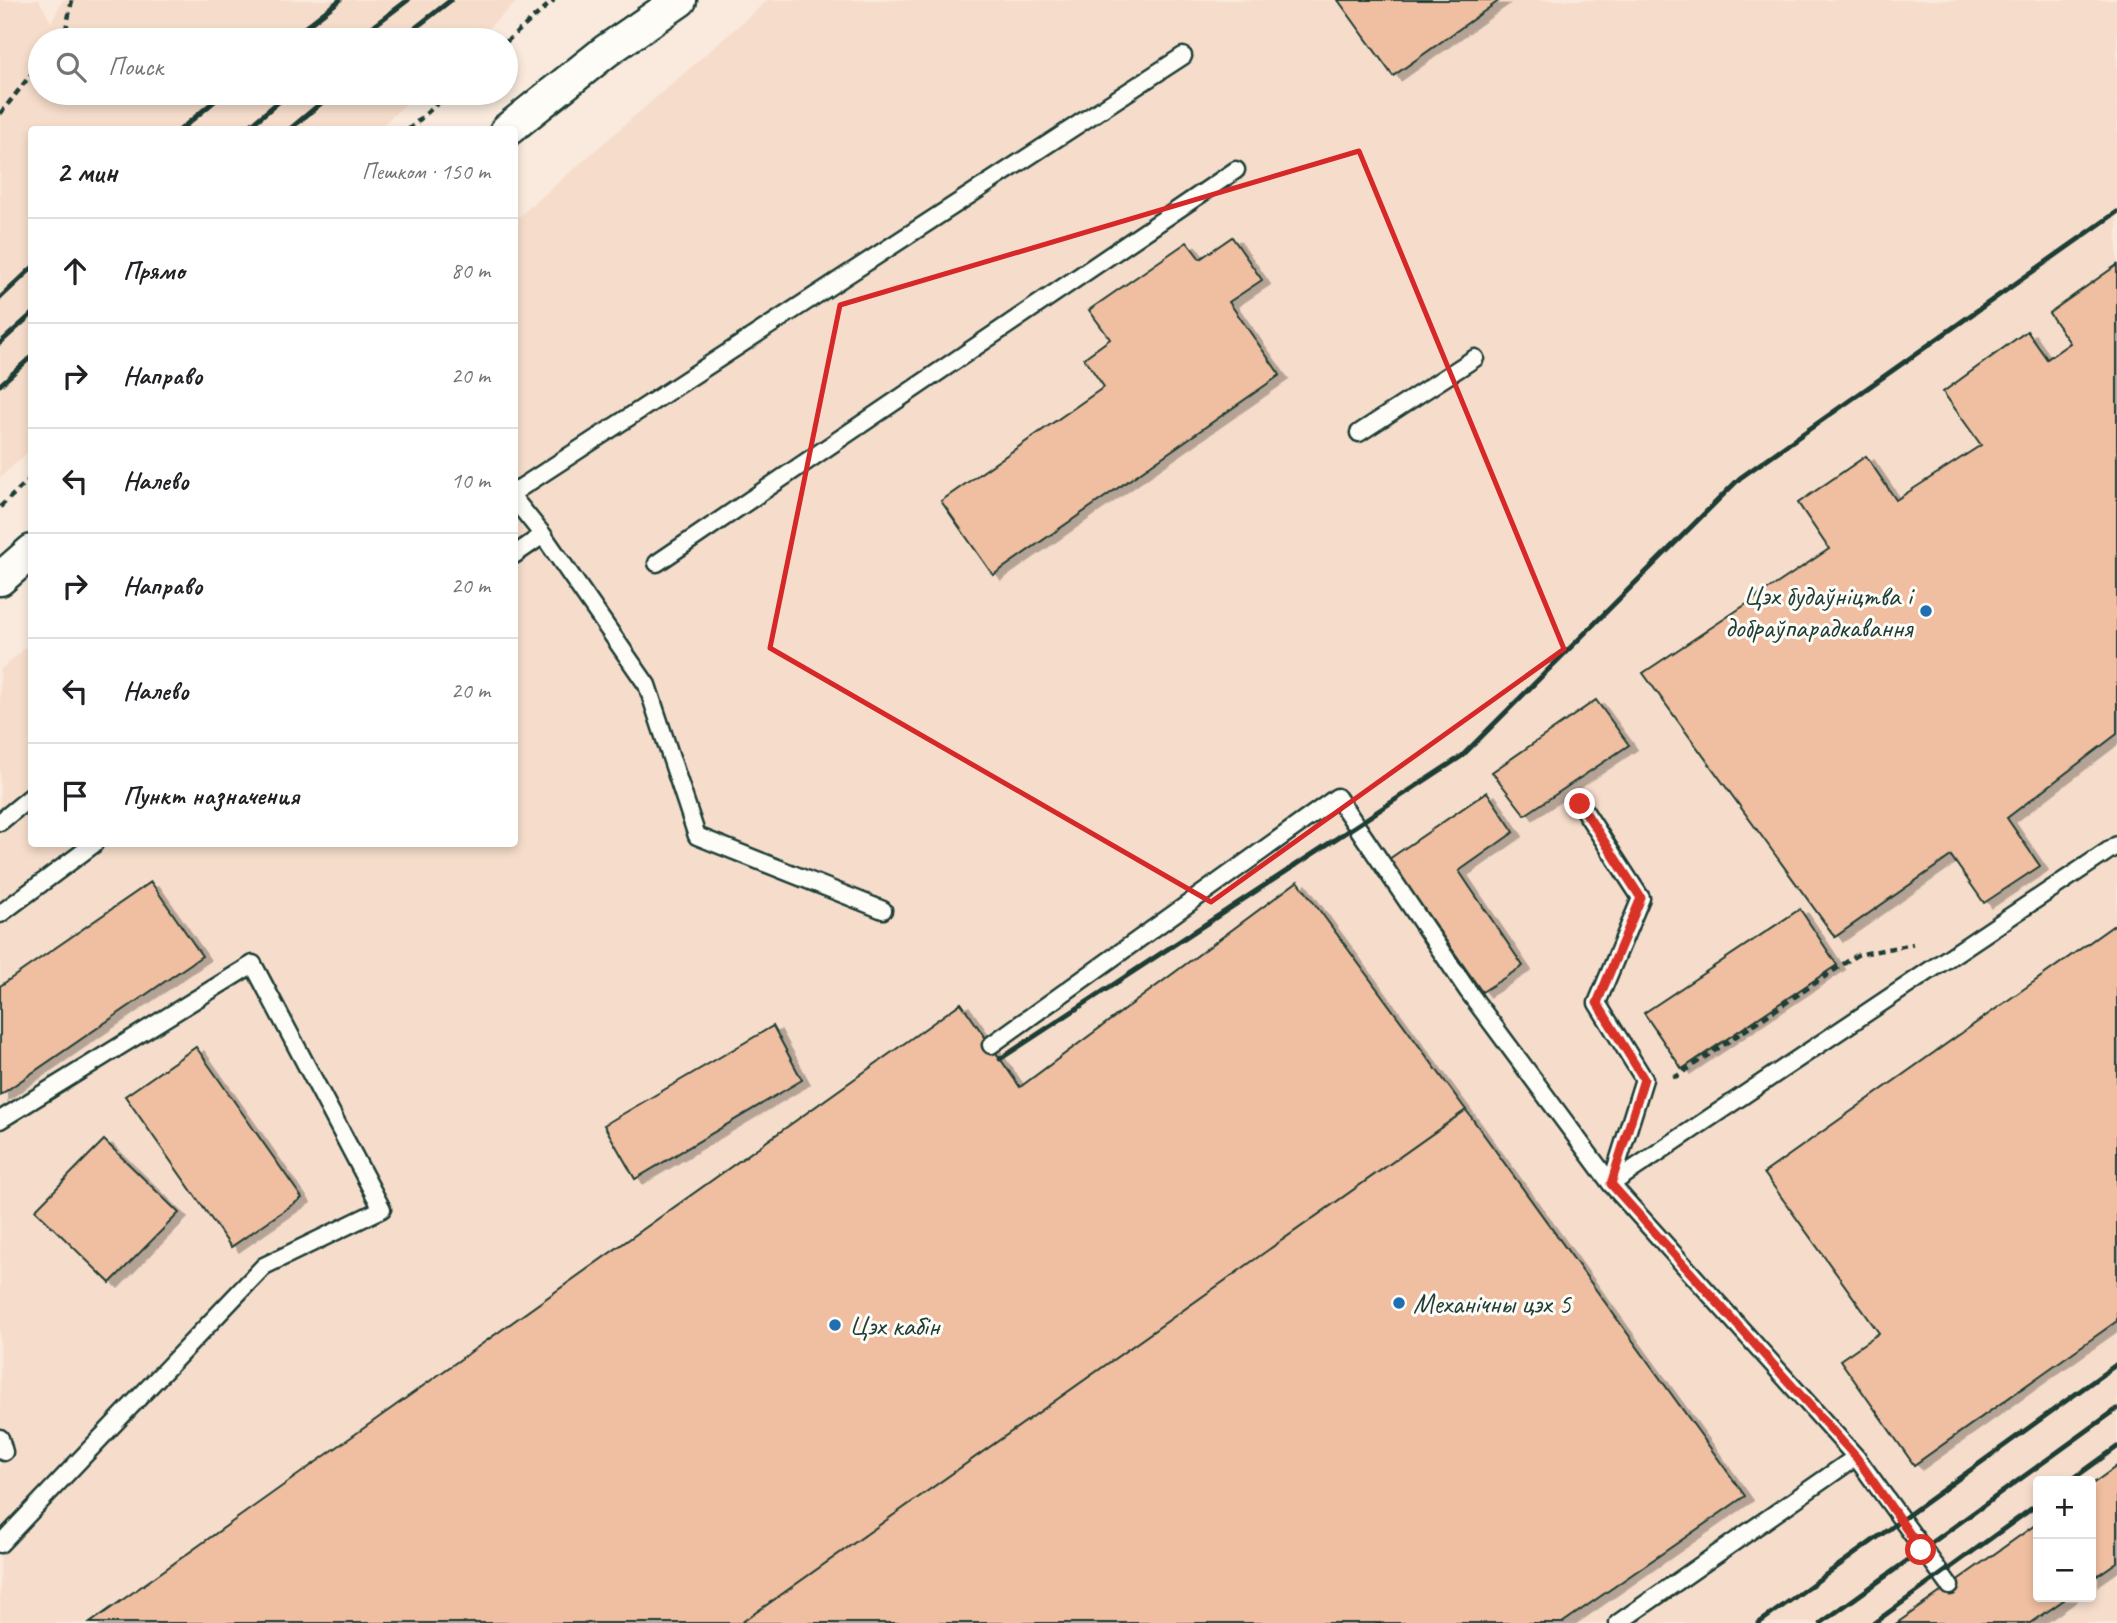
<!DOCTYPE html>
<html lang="ru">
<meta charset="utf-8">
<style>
:root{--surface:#fff;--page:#f2f2f2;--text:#202124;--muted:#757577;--line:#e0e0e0}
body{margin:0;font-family:Caveat,sans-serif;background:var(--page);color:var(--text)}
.controls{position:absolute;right:21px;bottom:21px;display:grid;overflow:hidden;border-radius:7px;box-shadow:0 4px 10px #0003}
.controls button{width:63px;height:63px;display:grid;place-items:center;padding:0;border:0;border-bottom:2px solid var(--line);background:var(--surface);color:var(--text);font:35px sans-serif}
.stop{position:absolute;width:21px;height:21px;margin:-16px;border:5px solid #d93025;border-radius:50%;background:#fff}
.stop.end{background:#d93025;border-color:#fff;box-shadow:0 2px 7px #0008}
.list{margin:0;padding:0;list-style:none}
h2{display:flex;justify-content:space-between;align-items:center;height:91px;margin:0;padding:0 28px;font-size:30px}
h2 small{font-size:23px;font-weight:400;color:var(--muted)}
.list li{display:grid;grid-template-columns:46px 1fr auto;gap:21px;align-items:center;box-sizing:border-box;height:105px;padding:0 28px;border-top:2px solid var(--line)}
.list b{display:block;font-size:26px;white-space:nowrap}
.list em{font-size:23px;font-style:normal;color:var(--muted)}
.icon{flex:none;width:38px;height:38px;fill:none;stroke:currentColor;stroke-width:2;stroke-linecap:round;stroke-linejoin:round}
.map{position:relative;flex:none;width:2117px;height:1623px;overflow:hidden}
.search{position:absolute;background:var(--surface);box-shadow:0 4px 10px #0003;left:28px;top:28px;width:490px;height:77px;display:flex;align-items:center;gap:18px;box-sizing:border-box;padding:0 24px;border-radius:38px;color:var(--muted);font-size:26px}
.panel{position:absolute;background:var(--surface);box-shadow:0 4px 10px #0003;left:28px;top:126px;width:490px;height:721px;border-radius:7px}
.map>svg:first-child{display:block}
.built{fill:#f6ddcb;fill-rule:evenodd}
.building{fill:#f0bfa1;stroke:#1f3d34;stroke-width:2;filter:url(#shadow)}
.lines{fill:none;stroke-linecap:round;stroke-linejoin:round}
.lane-casing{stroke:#1f3d34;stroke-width:21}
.street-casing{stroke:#1f3d34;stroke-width:37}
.path{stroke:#1f3d34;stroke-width:4.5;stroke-dasharray:7 5;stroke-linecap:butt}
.lane{stroke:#fdfcf7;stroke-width:16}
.street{stroke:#fdfcf7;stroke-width:32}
.rail{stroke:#1f3d34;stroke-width:5}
.route{stroke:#d93025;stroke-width:9}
.marked{fill:none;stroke:#d62828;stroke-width:5;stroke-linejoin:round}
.poi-dot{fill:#1f6fb2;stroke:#fdfcf7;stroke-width:2.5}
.labels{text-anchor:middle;stroke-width:6;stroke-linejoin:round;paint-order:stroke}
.poi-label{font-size:28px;fill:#1f3d34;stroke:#fdfcf7;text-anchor:start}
</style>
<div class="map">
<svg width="2117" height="1623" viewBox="0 0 2117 1623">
<defs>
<filter id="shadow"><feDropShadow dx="8" dy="4.5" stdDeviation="0" flood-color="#0004"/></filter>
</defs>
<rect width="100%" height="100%" fill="#f9eadd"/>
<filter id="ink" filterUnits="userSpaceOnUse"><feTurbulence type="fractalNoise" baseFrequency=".0143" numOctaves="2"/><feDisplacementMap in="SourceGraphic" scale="14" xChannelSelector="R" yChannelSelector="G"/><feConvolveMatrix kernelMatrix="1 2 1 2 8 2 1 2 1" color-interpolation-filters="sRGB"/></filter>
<g filter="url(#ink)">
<path class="built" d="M0 0H39L51 22 63 0H519L475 40H40V93H418L378 129 32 130 31 449 0 478Z
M768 0H2117V1623H0V670L31 643 32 844H514L515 220ZM2038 1481H2091V1597H2038Z"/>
<path class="building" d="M1338 0H1500L1393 76Z
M1232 237 1262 280 1229 302 1280 375 993 575 941 501 1104 387 1084 358 1110 339 1089 310 1187 242 1200 259Z
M2117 265V734L2007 818 2040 866 1984 903 1951 856 1835 937 1643 673 1829 549 1798 503 1866 456 1896 500 1981 445 1943 392 2027 331 2047 359 2070 343 2049 313Z
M1596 700 1629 745 1525 815 1492 772Z
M1487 792 1514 832 1459 871 1523 966 1482 992 1389 859Z
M1298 881 1466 1110 741 1623H90L961 1003 1020 1087Z
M151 882 202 956 0 1095V986Z
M1800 909 1837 965 1682 1069 1644 1013Z
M2117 923V1321L1914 1465 1840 1360 1879 1333 1764 1173Z
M773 1026 802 1080 635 1179 604 1125Z
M196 1047 302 1198 231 1247 125 1096Z
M1466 1110 1745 1496 1562 1623H741Z
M104 1140 179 1213 110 1283 35 1210Z
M2117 1466V1562L2091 1580V1485Z
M2038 1523V1597H2068L2031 1623H1897Z"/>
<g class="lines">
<defs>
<path id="lane" d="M1359 433 1475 358
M514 492 1183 56
M514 499 543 535
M514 555 543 535 647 685 697 836 883 910
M657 563 1236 170
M1580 804 1641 898 1597 1003 1644 1079 1611 1184
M0 822 32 796
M0 914 94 844
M991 1045 1337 797 1468 991 1611 1184
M0 1120 253 964 382 1209 264 1266 0 1544
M0 1438 4 1452
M1950 1586 1856 1457 1611 1184 2117 845
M1618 1623 1856 1457"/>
<path id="street" d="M507 130 606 51 680 0
M0 579 32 551"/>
</defs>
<use href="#lane" class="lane-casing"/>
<use href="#street" class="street-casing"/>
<path class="path" d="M58 40 66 29 72 0
M506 42 554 0
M0 114 40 63
M408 130 449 93
M0 507 32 477
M1673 1077 1677 1076 1857 955 1913 944"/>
<use href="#lane" class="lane"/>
<use href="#street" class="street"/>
<path class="rail" d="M289 40 340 0
M355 40 408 0
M400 40 451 0
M180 130 224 93
M245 130 289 93
M289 130 333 93
M0 298 32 268
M0 343 32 314
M0 385 32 356
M1000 1059 1462 756 1740 478 2117 212
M2070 1481 2117 1447
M1759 1623 2117 1364
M1821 1623 2117 1409
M1874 1623 2038 1504"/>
</g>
</g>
<g class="lines" filter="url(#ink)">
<path class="route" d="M1580 804 1641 898 1597 1003 1644 1079 1611 1184 1856 1457 1921 1550"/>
</g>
<path class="marked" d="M1359 151 1564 649 1211 902 770 648 840 305Z"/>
<g class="poi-dot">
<circle cx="1926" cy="611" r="7"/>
<circle cx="1399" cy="1303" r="7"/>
<circle cx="835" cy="1325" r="7"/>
</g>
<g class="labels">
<g class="poi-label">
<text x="1912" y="605" text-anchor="end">Цэх будаўніцтва і<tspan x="1912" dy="32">добраўпарадкавання</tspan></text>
<text x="1413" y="1313">Механічны цэх 5</text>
<text x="849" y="1335">Цэх кабін</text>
</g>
</g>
</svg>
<div class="controls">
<button>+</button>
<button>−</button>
</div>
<div class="stop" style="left:1921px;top:1550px"></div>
<div class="stop end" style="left:1580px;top:804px"></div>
<div class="search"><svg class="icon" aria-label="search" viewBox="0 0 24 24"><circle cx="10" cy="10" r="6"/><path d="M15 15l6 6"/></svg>Поиск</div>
<section class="panel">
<h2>2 мин<small>Пешком · 150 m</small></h2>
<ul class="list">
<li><svg class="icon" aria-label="ahead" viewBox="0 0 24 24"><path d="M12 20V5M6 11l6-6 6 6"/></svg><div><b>Прямо</b></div><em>80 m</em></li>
<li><svg class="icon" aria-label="right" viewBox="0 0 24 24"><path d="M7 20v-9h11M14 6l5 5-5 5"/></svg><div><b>Направо</b></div><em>20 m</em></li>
<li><svg class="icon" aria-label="left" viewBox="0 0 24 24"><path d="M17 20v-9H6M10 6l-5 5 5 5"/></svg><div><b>Налево</b></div><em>10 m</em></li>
<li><svg class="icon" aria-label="right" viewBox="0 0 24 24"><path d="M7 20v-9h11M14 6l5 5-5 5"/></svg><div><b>Направо</b></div><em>20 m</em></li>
<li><svg class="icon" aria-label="left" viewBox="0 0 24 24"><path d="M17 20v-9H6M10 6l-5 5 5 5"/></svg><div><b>Налево</b></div><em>20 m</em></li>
<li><svg class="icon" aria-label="arrive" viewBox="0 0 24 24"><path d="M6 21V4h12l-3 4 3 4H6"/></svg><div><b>Пункт назначения</b></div></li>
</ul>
</section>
</div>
